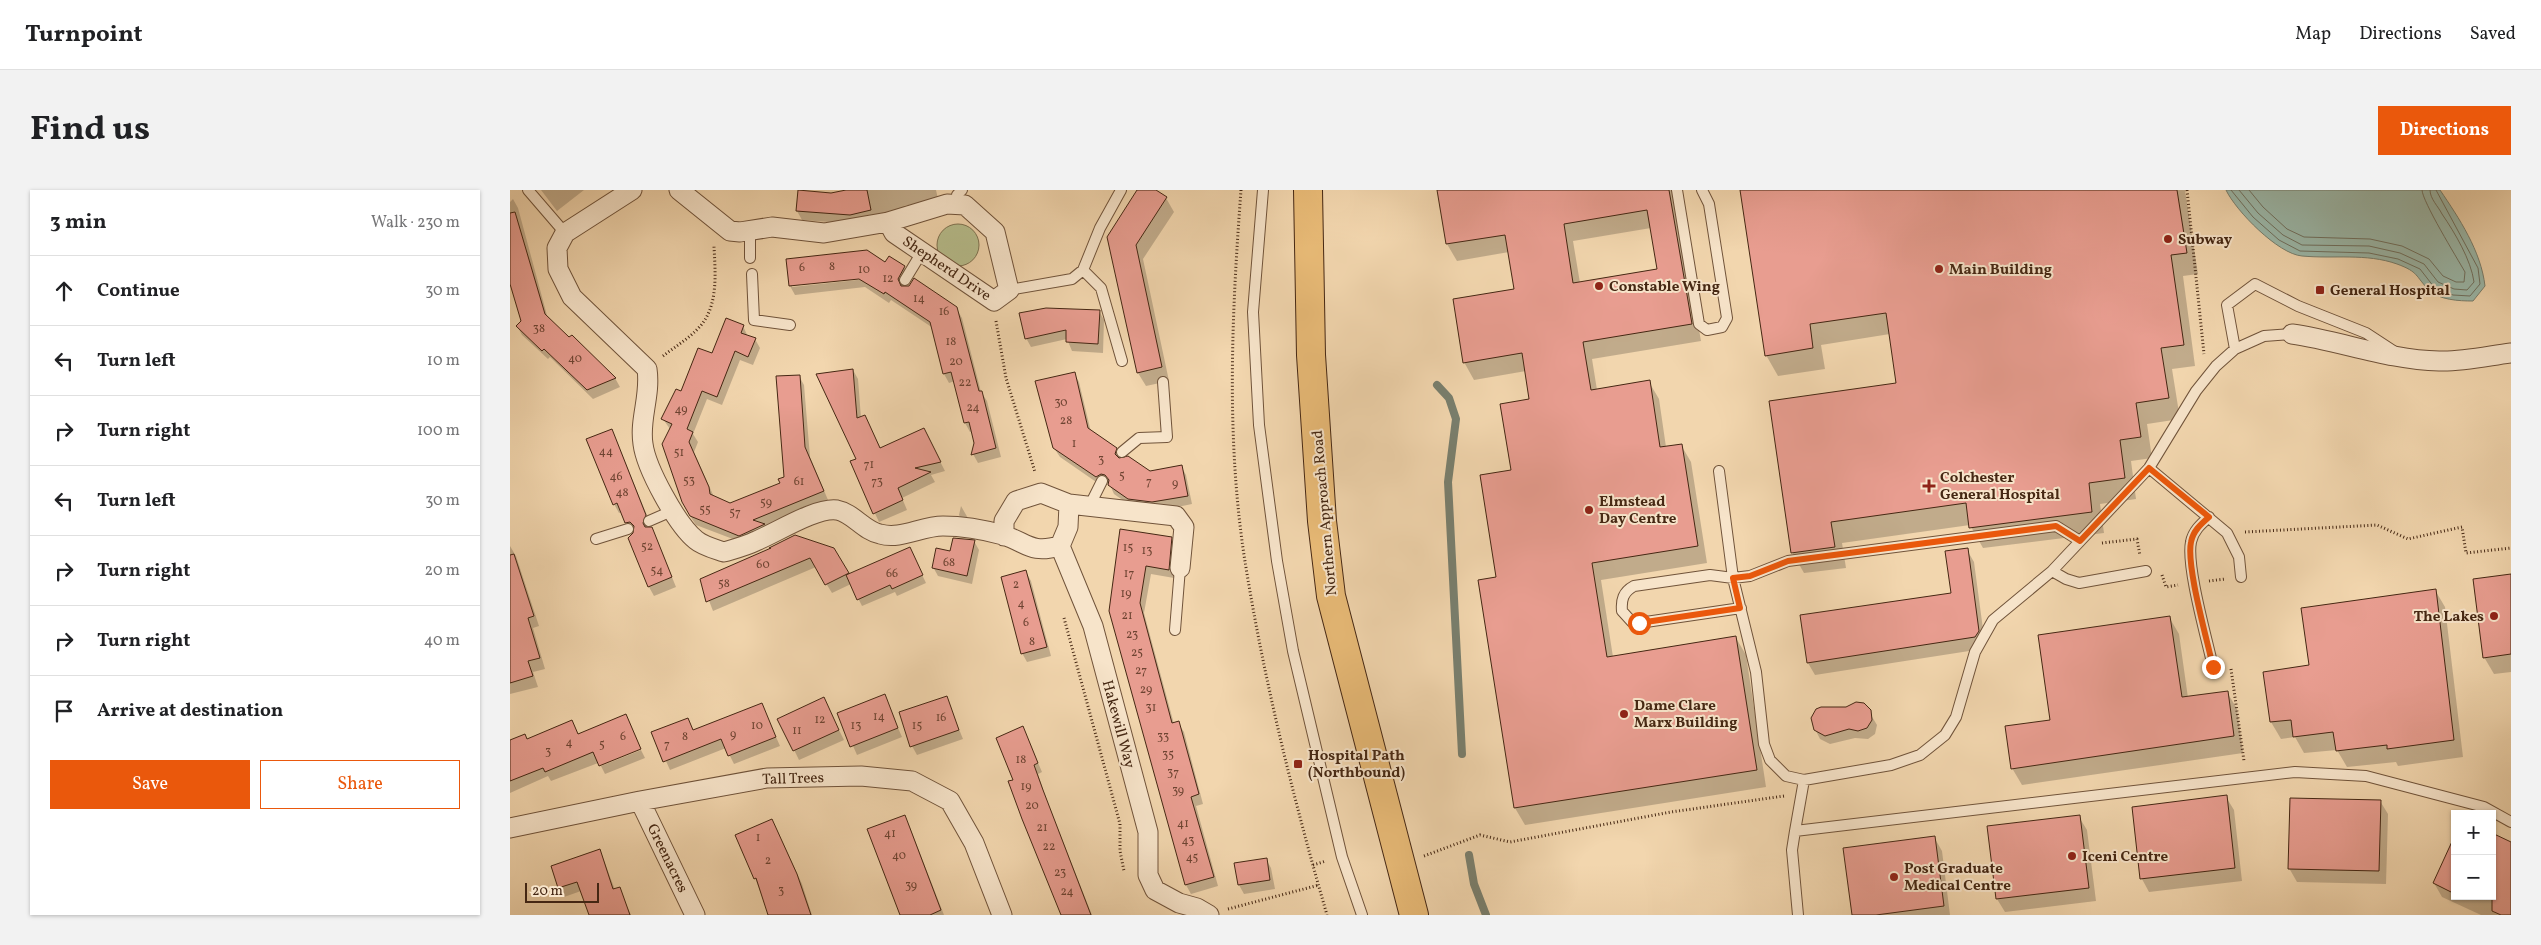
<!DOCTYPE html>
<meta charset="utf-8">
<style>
:root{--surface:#fff;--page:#f2f2f2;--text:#202124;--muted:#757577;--line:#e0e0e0;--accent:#ea580c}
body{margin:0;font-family:Vollkorn,serif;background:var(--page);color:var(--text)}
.controls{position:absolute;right:15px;bottom:15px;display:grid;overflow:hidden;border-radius:0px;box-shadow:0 1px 4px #0004}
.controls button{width:45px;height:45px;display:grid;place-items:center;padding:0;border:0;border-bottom:1px solid var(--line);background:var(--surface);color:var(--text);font:25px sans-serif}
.scale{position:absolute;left:15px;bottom:12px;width:74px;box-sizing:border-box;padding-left:5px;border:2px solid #452713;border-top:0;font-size:14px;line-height:18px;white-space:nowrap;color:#452713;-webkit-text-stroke:4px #f7e4ca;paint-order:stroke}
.stop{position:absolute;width:15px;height:15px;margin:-11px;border:4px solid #ea580c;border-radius:50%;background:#fff}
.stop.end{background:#ea580c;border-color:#fff;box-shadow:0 1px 5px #0008}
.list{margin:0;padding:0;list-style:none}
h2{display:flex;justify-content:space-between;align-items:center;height:65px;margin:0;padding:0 20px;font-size:21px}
h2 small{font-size:16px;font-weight:400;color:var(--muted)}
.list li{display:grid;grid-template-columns:32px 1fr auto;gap:15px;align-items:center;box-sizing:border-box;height:70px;padding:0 20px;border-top:1px solid var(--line)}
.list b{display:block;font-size:19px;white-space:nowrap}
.list em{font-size:16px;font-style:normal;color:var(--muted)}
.actions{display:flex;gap:10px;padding:15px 20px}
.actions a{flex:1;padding:11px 0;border:1px solid var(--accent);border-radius:0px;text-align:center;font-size:18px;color:var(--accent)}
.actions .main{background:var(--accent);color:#fff}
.icon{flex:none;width:28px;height:28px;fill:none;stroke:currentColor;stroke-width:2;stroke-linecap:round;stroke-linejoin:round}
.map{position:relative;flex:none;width:2001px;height:725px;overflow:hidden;border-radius:0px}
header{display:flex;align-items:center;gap:30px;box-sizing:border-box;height:70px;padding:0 25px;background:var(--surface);border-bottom:1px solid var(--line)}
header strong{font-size:24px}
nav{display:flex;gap:28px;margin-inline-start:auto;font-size:18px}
.intro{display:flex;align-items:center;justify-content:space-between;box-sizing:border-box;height:120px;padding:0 30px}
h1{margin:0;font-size:35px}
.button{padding:12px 22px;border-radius:0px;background:var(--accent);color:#fff;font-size:18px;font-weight:700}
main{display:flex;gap:30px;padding:0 30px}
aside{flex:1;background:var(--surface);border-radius:0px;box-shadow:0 1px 4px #0004}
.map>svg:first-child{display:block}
.green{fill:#b7be8d;stroke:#7e7250}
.water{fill:#9bb9ab;stroke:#797f6e}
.shadow{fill:#0003;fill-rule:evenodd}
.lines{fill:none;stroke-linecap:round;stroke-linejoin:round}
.shore{stroke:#70705f;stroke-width:1}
.stream{stroke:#797f6e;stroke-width:8}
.building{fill:#e89d90;stroke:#452713;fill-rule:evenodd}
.service-casing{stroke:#70533a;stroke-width:12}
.minor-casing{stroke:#70533a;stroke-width:21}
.primary-casing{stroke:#452713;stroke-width:30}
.path{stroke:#452713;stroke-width:3;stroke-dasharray:1 2.5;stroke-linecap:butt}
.service{stroke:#f7e4ca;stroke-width:10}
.minor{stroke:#f7e4ca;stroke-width:19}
.primary{stroke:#e9bb77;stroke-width:28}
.route{stroke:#ea580c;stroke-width:6}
.poi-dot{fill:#8f2418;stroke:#f7e4ca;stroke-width:2}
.labels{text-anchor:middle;stroke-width:4;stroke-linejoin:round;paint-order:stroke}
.number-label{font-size:12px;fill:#6e4432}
.poi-label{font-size:15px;font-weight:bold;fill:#452713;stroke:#f7e4ca;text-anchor:start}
.street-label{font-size:15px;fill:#452713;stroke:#f7e4ca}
</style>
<header>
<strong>Turnpoint</strong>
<nav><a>Map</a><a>Directions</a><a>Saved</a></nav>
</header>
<div class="intro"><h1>Find us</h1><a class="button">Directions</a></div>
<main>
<aside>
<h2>3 min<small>Walk · 230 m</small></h2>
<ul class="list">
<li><svg class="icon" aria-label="ahead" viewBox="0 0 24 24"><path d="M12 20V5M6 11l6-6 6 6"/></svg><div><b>Continue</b></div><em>30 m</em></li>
<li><svg class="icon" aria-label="left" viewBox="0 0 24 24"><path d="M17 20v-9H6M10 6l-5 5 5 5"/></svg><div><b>Turn left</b></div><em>10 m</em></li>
<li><svg class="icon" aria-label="right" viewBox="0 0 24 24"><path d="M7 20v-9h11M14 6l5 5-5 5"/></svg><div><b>Turn right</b></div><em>100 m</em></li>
<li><svg class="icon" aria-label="left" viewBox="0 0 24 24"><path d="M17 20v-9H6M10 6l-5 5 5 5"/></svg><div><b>Turn left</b></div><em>30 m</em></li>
<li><svg class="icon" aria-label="right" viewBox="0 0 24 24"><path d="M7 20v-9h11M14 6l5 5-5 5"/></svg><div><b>Turn right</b></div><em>20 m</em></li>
<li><svg class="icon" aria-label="right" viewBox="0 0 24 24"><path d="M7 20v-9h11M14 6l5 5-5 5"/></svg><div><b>Turn right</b></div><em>40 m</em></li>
<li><svg class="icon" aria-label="arrive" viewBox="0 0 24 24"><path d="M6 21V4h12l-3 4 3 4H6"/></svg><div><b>Arrive at destination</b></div></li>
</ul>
<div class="actions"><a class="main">Save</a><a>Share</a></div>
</aside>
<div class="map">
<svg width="2001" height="725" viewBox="0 0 2001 725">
<rect width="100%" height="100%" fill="#f2d6ae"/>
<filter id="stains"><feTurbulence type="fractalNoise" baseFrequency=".004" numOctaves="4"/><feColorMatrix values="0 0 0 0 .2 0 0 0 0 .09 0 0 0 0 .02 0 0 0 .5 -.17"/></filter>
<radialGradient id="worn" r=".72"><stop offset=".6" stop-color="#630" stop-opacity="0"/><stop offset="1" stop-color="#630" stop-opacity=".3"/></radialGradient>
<path class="green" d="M427 55a21 21 0 1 1 42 0a21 21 0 1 1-42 0Z"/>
<path class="water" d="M1716 0H1930C1949 28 1971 61 1975 96L1963 111C1949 111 1929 110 1919 100 1905 86 1909 82 1887 74 1856 63 1824 69 1792 66 1768 64 1726 21 1716 0Z"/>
<path class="shadow" d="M31 0H74L47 21Z
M337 0H426L428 9 394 16 396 20 345 34 292 30 287 21 338 6Z
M629 0H643L656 8 664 22 633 69 659 191 636 196 628 183 598 47Z
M929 0H1165L1191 151 1082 169 1087 200 1139 192 1149 209 1156 257 1171 255 1181 272 1197 373 1091 390 1103 467 1226 448 1236 465 1256 597 1015 635 1005 618 987 388 1002 281 1021 210 1016 181 964 190 954 172 1006 100 999 62 947 71 937 54ZM1141 38 1148 80 1070 93 1063 51Z
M1231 0H1675L1688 84 1673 86 1685 176 1662 179 1670 229 1637 234 1642 268 1621 271 1626 309 1590 314 1594 343 1473 358 1460 335 1332 353 1336 378 1294 383 1282 362 1387 194 1380 144 1311 155 1315 179 1268 186 1256 165Z
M3 9 8 18 38 129 105 188 110 197 83 209 40 167 38 169 12 145 7 136 12 131 0 86V12Z
M357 61 376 73 380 68 394 77 399 86 394 97H399L404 90 446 118 452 128 471 202 477 211 491 267 468 273 463 264 465 253 462 241 460 242 455 233 445 191 439 193 434 184 423 138 381 110 379 113 355 97 285 105 280 96 277 70ZM356 87V89L282 97V95Z
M589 121 594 130 593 163 562 161 557 149 521 157 516 148Z
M233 136 238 147 245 149 250 158 243 175 230 170 212 215 197 209 183 244 188 252 184 262 204 307 220 315 271 294 276 288 289 186 294 195 300 267 318 310 255 336 259 344 236 354 186 335 182 329 177 319 160 239 153 229 202 165Z
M343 180 348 189 351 228 359 235 371 259 418 248 435 281 421 285 425 292 392 308 397 320 369 332 341 272 347 269 308 184Z
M564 183 569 192 581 242 606 259 611 268 639 282 671 276 676 285 682 314 648 321 624 318 604 304 599 293 592 296 550 267 544 258Z
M106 250 141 335 139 338 146 348 166 397 144 406 139 397 125 341H122L112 322 109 323 104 314Z
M451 316 455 323 462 335 454 334 449 325Z
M611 341 661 348 666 357 664 388 641 384 634 423 664 534 668 533 674 542 693 614 686 616 708 696 681 704 676 695 601 419Z
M285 346 323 359 339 385 403 366 416 393 387 406 385 402 352 416 341 394 322 403 306 377 203 421 191 390 262 360 261 358Z
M464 351 469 360 462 394 428 386 423 377Z
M0 356 6 366 29 436 23 438 35 479 23 482 28 497 0 504Z
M1457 360 1464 372 1475 454 1472 459 1305 485 1298 473 1442 404Z
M516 382 521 391 541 466 517 472 512 463Z
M2001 386V482L1984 484 1974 467Z
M1925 400 1935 417 1953 567 1888 576 1886 572 1837 577 1827 560 1794 563 1785 547 1771 549 1761 532 1754 483 1801 477Z
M1659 427 1669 444 1678 508 1717 502 1727 519 1733 563 1512 595 1502 578 1542 531Z
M374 506 392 547 347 565 329 524Z
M436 507 453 549 407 565 402 556Z
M252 515 270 556 224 574 216 558 160 580 143 542 178 529 184 542Z
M1355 515 1367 535 1365 544 1358 549 1345 548 1320 554 1310 549 1302 533 1304 524Z
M318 518 334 550 289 570 269 529Z
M116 525 130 557 41 591 38 586 0 603V552L68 545Z
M517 547 532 582 528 584 537 611 582 725H552L505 590Z
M131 560 135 568 95 584 91 576Z
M1716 607 1724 620 1732 691 1639 702 1632 689 1623 618Z
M1870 611 1878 624 1876 694 1787 692 1779 678Z
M394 627 399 635 434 725H391Z
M1569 627 1577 640 1586 711 1495 722 1487 709 1479 638Z
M267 640 292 694 302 725H259L245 688Z
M1424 647 1432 661 1440 725H1344Z
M1945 648V706H1982L2001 653V725H1971L1932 707 1924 693Z
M90 660 105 700 109 699 121 725H80L71 701 54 707 49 698 42 677Z
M756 669 761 678 765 699 734 704 729 695 726 674Z"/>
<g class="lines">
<path class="shore" d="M1721 0 1743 27 1769 50 1790 61 1859 63 1888 69 1910 79 1924 97 1943 105 1960 106 1970 94 1968 78 1926 0
M1729 0 1748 23 1773 45 1792 55 1859 56 1890 63 1914 74 1928 92 1944 99 1957 100 1964 92C1961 70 1945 43 1932 24 1928 16 1920 9 1920 0
M1739 0 1753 17 1777 39 1794 47 1860 49 1892 56 1919 69 1933 86 1946 92H1954L1955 82C1947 68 1912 11 1912 0"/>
<path class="stream" d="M927 195 939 208 946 229 938 292 952 564
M959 665 964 694 976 725"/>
</g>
<path class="building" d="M288 0 321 3 336 0H357L361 20 340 25 286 21Z
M627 0H646L657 7 626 55 652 177 627 183 597 47Z
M927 0H1159L1182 134 1073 152 1081 200 1140 190 1150 257 1172 254 1188 356 1082 373 1097 467 1226 446 1247 580 1004 618 968 390 986 387 970 285 1001 280 990 214 1019 209 1012 163 953 173 943 109 1004 99 995 45 936 54ZM1137 20 1147 79 1063 93 1054 34Z
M1230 0H1667L1677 63 1661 65 1674 155 1651 158 1659 208 1626 213 1631 247 1610 250 1615 288 1579 293 1582 322 1459 338 1456 313 1321 332 1325 357 1281 363 1259 211 1386 193 1376 123 1300 134 1303 158 1255 166Z
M5 22 35 124 59 147 62 145 106 188 77 200 34 159 32 161 6 136 11 131 0 94V23Z
M357 60 375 72 379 66 395 76 388 89 391 96H399L404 88 447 117 469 201H472L486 258 461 265 464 253 459 232 454 233 441 182 433 184 420 132 375 102 374 104 349 89 279 96 276 69Z
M536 118 590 120 588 154 556 152V140L515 149 509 123Z
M216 128 234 135 231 143 246 148 238 167 225 161 207 207 192 201 177 239 183 242 179 252 199 297 200 304 220 313 270 293 268 289 274 287 266 186 290 185 295 257 314 301 243 330 255 334 229 346 180 326 172 312 152 254 162 234 151 229 166 199 171 201 188 158 202 163Z
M343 179 347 228 355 225 370 258 414 238 431 272 405 278 421 282 388 298 393 310 363 324 340 271 346 269 306 184Z
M565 182 578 238 607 258 605 264 609 268 618 266 640 281 672 275 678 306 642 312 618 309 598 295 599 290 595 285 591 284 586 287 543 258 525 191Z
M102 239 136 325 133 333 135 337H142L162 387 138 397 118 348 123 343 124 336 120 332 115 333 107 313 103 315 76 249Z
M610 339 662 347 659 380 636 376 630 413 662 533 669 531 689 604 681 607 704 687 675 695 599 421Z
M285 345 324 358 339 383 315 395 300 368 196 412 190 389 261 358H259Z
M443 348 465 350 457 386 422 378 426 358 440 361Z
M400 357 413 385 382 399 380 395 347 410 336 385Z
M1458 358 1469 441 1465 447 1297 473 1290 425 1441 403 1435 361Z
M4 364 24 426 18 428 30 468 18 471 23 486 0 493V365Z
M516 380 537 457 511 464 491 387Z
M2001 384V464L1973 468 1963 389Z
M1926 399 1944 550 1877 559V555L1826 561 1823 542 1783 547 1781 530 1760 532 1753 482 1799 475 1791 418Z
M1660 426 1672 507 1718 501 1724 546 1501 579 1495 536 1540 530 1528 445Z
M375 504 388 538 340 557 327 523Z
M437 506 449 540 400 557 389 522Z
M314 507 329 540 283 561 267 529Z
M1346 512 1354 513 1361 520 1362 530 1357 538 1348 541 1339 539 1315 546 1304 540 1301 528 1306 519 1311 517H1336Z
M252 513 266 547 218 566 211 549 153 572 141 542 178 528 183 540Z
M116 524 131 559 89 576 83 562 35 582 33 578 0 591V550L15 544 17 549 62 530 68 544Z
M513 536 528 573 524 575 533 600 581 725H551L512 629 498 591 503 590 486 548Z
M1717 605 1725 678 1630 689 1622 617Z
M1780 608 1871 610 1869 681 1778 679Z
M395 625 431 720 420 725H390L357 639Z
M1570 625 1579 698 1486 709 1477 636Z
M262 629 287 684 301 725H258L246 688 244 689 225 645Z
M1982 643 2001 652V725H1991L1982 721Z
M1945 645V704L1923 693Z
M1425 646 1434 716 1366 725H1342L1333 658Z
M90 659 103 699 110 697 120 725H79L67 692 48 698 41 676Z
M757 668 760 690 728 695 724 673Z"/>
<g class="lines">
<defs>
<path id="service" d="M18 0 55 43
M753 0 743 122 749 235 767 371 783 461 832 667 852 725
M1167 0 1189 134 1197 140 1212 137 1217 128 1199 14 1192 0
M448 13 447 5 452 0
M240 41V68
M573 80 591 98 612 171
M242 84 244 130 280 135
M395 90 412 62
M499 100 562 89 573 80 590 38 611 0
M1725 159 1717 115 1745 94 1788 116 1856 143 1885 162
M612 262 629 248 657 247 653 192
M1639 278 1717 343 1729 367 1731 387
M1209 281 1223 388 1246 482 1254 554 1260 570 1276 586 1294 590 1381 575 1410 565 1435 545 1446 527 1465 462 1483 430 1542 381 1639 278 1686 201 1706 176 1725 159 1754 146 1782 144
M579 317 592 291
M1699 327C1691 334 1683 341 1681 352 1676 376 1697 449 1703 477
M139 331 162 321
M86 349 118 339
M1542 381 1556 389 1569 393 1636 381
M1231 418 1129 433 1122 432 1112 421C1111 410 1113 402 1124 396L1200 385 1223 388 1240 386 1278 371 1546 336 1570 351
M665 440 670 378
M1285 641 1294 590
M1288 725 1282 660 1285 641 1785 582 1856 586 1974 617 2001 632"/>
<path id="minor" d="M122 0 55 43 47 58 48 79 62 107 137 179C141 206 129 229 133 254 136 278 167 335 186 350 193 356 205 359 214 362 224 359 236 356 246 351 266 343 306 317 327 320 343 323 354 341 370 344 391 350 411 336 433 336 452 336 475 340 493 345 518 353 520 364 550 356
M169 0 220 41 230 42 262 37 314 43 378 32 384 43 484 111 499 100 485 42 455 15 437 14 378 32
M1782 144C1831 151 1879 170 1929 171 1952 172 1978 166 2001 163
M559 314 558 337 550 356 583 436 638 642V685L645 700 669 713 687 718 699 725
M494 346V331L506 311 531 303 559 314 666 326 674 337 670 378
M130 611 185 725
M0 638 130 611 257 588 351 586 402 591 440 611 464 653 492 725"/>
<path id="primary" d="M798 0 801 165 812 331 821 406 904 725"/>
</defs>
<use href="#service" class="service-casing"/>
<use href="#minor" class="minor-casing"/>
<use href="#primary" class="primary-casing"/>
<path class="path" d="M731 0C722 121 716 244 734 365 753 487 783 607 817 725
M1677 0 1694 164
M486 131 496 188 525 282
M153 166C167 155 187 144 196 128 208 107 205 79 204 56
M1735 342 1867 335 1898 349 1952 337 1956 363 2001 358
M1592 353 1627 349 1630 366
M1652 385 1656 397 1668 395
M1699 391 1715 389
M554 428 610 634V661L614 681
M1721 479 1734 571
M914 666 970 645 1000 652 1161 622 1274 606
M803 675 816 671
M718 719 809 695"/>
<use href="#service" class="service"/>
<use href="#minor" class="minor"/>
<use href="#primary" class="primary"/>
</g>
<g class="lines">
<path class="route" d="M1129 433 1230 418 1223 388 1240 386 1278 371 1546 336 1570 351 1639 278 1699 327C1691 334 1683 341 1681 352 1676 376 1697 449 1703 477"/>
</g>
<g class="poi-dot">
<circle cx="1658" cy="49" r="5"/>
<circle cx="1429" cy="79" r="5"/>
<circle cx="1089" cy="96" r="5"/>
<rect x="1805" y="95" width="10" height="10" rx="2.5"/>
<path d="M1416.5 288.5h5v5h5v5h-5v5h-5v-5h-5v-5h5z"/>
<circle cx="1079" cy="320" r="5"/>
<circle cx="1984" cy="426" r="5"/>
<circle cx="1114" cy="524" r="5"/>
<rect x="783" y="569" width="10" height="10" rx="2.5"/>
<circle cx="1562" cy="666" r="5"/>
<circle cx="1384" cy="687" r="5"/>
</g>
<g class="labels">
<g class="number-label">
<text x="322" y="80">8</text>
<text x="292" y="81">6</text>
<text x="354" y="83">10</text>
<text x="378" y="92">12</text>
<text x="409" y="112">14</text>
<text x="434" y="125">16</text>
<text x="29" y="142">38</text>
<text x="441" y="155">18</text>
<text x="65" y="172">40</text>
<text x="446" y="175">20</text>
<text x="455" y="196">22</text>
<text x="551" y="216">30</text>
<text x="463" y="221">24</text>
<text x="171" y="223">49</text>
<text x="556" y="234">28</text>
<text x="564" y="257">1</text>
<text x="96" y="265">44</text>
<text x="169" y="266">51</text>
<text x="591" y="273">3</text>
<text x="359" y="278">71</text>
<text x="612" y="289">5</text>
<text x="106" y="290">46</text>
<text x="179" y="294">53</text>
<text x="289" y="295">61</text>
<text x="367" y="295">73</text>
<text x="639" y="295">7</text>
<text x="665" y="297">9</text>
<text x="112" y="306">48</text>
<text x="256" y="316">59</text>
<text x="195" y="323">55</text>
<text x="225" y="326">57</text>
<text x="137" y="360">52</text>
<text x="618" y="361">15</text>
<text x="637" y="364">13</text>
<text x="439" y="376">68</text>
<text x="253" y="378">60</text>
<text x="147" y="384">54</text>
<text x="382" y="387">66</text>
<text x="619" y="387">17</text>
<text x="214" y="397">58</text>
<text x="506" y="398">2</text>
<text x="616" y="407">19</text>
<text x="511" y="417">4</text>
<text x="617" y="429">21</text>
<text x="516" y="436">6</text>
<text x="622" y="448">23</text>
<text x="522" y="455">8</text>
<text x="627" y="466">25</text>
<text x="631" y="484">27</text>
<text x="636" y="503">29</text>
<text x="641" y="521">31</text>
<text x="369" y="530">14</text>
<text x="431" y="531">16</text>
<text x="310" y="533">12</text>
<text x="247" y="539">10</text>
<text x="346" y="539">13</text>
<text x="407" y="539">15</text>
<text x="287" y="544">11</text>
<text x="223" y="548">9</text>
<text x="113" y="550">6</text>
<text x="175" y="550">8</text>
<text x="653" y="550">33</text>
<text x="59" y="556">4</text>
<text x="92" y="558">5</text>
<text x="157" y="558">7</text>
<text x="38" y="565">3</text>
<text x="658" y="568">35</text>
<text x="511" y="573">18</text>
<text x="663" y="586">37</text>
<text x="516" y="600">19</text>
<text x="668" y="604">39</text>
<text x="522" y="619">20</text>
<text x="673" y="637">41</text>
<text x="532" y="641">21</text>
<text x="380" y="647">41</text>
<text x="248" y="651">1</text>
<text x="678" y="654">43</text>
<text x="539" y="660">22</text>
<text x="389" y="669">40</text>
<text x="682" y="671">45</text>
<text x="258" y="674">2</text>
<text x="550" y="686">23</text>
<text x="401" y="699">39</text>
<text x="271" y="704">3</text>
<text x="557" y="705">24</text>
</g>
<g class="poi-label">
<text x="1668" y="54">Subway</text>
<text x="1439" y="84">Main Building</text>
<text x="1099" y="101">Constable Wing</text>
<text x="1820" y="105">General Hospital</text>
<text x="1430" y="292">Colchester<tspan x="1430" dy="17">General Hospital</tspan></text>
<text x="1089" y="316">Elmstead<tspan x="1089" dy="17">Day Centre</tspan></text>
<text x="1974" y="431" text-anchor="end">The Lakes</text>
<text x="1124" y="520">Dame Clare<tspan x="1124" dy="17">Marx Building</tspan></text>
<text x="798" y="570">Hospital Path<tspan x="798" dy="17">(Northbound)</tspan></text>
<text x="1572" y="671">Iceni Centre</text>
<text x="1394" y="683">Post Graduate<tspan x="1394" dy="17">Medical Centre</tspan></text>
</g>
<g class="street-label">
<text transform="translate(437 78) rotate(34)" y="5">Shepherd Drive</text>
<text transform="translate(814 323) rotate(-95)" y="5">Northern Approach Road</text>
<text transform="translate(609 534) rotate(75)" y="5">Hakewill Way</text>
<text transform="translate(283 588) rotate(-2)" y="5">Tall Trees</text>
<text transform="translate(158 668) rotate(64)" y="5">Greenacres</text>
</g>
</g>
<rect width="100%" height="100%" filter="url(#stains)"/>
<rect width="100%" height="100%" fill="url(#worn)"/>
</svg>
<div class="controls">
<button>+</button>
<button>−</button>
</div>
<div class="scale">20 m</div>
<div class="stop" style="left:1129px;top:433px"></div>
<div class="stop end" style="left:1703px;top:477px"></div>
</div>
</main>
